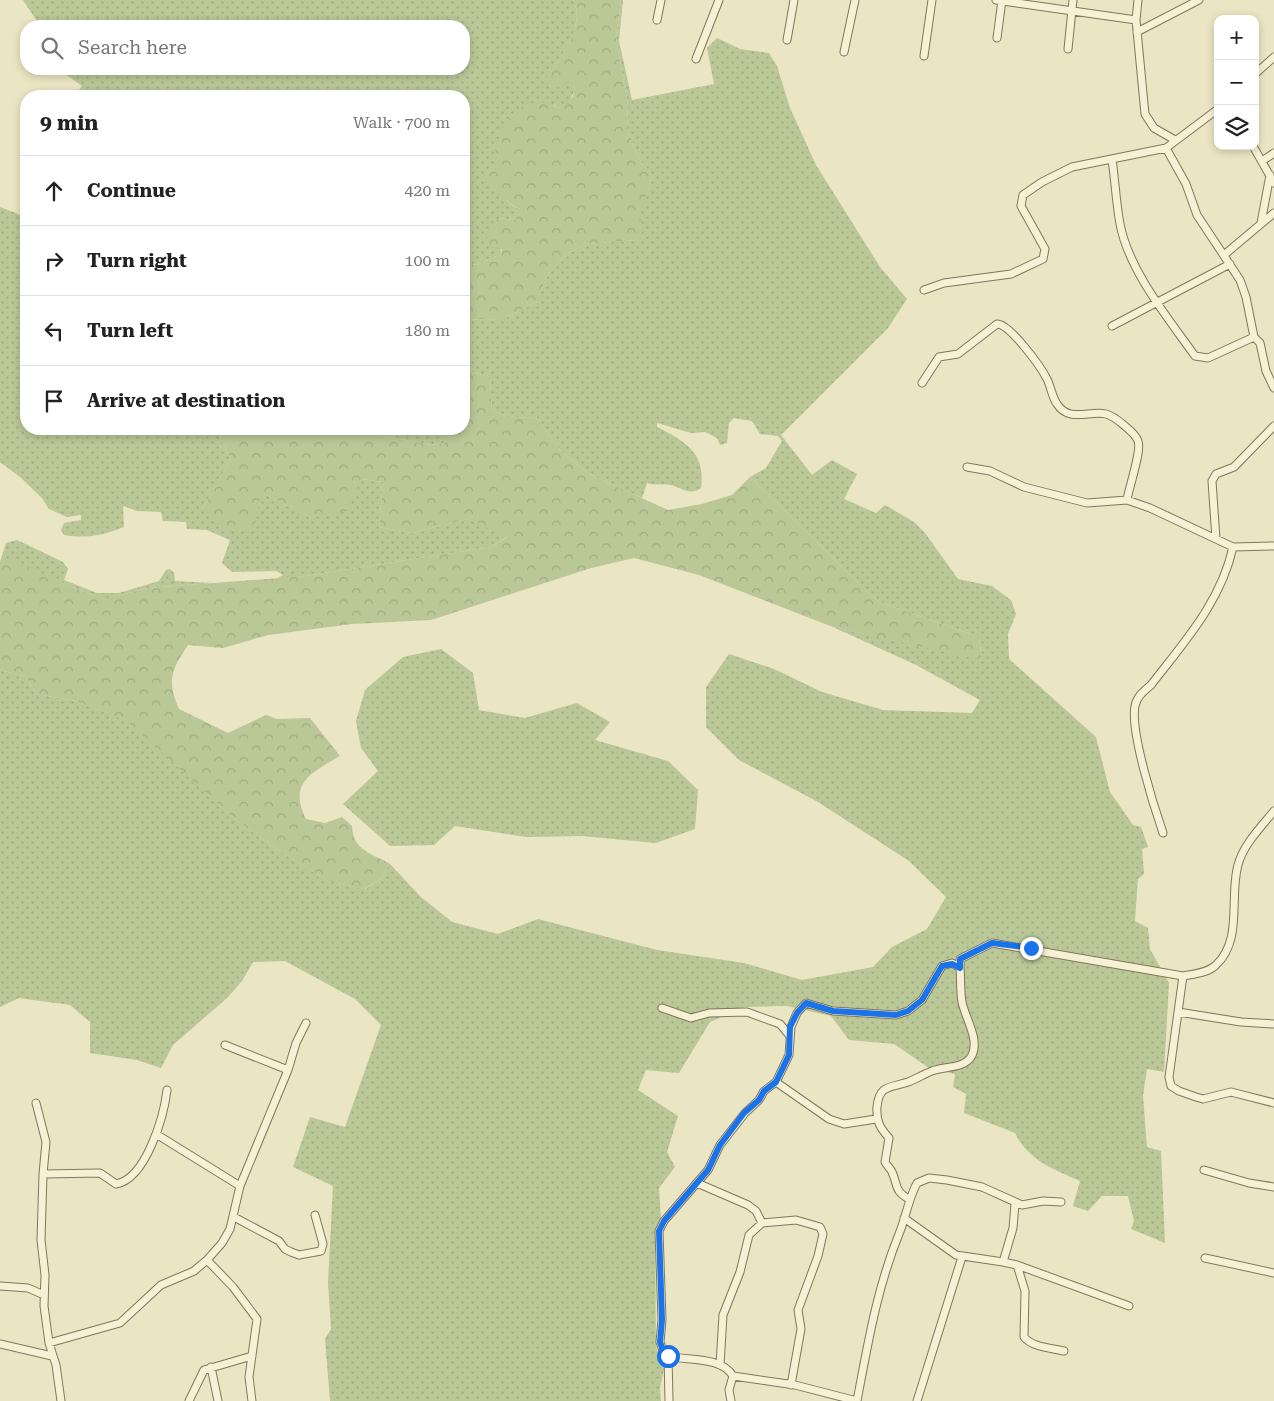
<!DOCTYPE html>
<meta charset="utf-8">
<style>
:root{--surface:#fff;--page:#f6f6f6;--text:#222;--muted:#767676;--line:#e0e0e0}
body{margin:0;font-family:"Roboto Serif",serif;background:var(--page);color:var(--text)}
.controls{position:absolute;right:15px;top:15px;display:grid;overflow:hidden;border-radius:10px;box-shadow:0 2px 8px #0003}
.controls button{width:45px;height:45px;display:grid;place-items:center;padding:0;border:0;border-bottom:1px solid var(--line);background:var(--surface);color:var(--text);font:25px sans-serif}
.stop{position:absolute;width:15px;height:15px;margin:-11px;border:4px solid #1a73e8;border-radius:50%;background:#fff}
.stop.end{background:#1a73e8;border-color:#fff;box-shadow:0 1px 5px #0008}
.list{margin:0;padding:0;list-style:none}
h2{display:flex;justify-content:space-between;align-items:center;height:65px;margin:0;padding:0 20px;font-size:21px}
h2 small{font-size:16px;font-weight:400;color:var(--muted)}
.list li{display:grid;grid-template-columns:32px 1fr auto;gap:15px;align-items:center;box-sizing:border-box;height:70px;padding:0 20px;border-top:1px solid var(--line)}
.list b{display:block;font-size:19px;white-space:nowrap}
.list em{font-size:16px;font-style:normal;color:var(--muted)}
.icon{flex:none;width:28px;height:28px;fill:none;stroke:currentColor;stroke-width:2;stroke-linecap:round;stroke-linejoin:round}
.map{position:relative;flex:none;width:1274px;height:1401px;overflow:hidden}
.search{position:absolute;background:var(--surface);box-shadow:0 2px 8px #0003;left:20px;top:20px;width:450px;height:55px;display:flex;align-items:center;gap:12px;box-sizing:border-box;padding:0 18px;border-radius:20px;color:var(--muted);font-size:19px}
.panel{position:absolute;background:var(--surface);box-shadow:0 2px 8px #0003;left:20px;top:90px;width:450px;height:345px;border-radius:20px}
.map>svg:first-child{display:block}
.grass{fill:url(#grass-dots)}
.forest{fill:url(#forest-crowns)}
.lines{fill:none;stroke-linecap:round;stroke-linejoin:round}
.minor-casing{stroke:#82765b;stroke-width:9}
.minor{stroke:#f6f1d5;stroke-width:7}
.route{stroke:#1a73e8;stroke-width:6}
</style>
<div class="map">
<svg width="1274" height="1401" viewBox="0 0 1274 1401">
<defs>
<pattern id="grass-dots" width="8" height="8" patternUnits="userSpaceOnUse" patternTransform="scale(1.25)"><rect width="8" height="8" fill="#bac797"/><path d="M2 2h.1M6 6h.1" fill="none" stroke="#a0ab82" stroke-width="1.8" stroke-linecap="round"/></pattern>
<pattern id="forest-crowns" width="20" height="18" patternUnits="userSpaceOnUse" patternTransform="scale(1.25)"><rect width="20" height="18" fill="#bac797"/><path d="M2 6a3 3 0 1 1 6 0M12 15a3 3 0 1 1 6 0" fill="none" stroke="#a0ab82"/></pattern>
</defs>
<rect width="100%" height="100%" fill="#eae5c2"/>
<path class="grass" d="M23 0H573C587 26 559 58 546 80L562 85 570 82 575 86C573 97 570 103 560 108L554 105 497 143 495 149 498 157 489 174 491 187C502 194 508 205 520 209V214L515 220 499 218 501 254 477 265 464 263V96H74L82 86 58 69H464V26H40Z
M621 0H623L619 41 632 100 714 84 707 48 717 38 740 49 769 53 777 66 790 108 816 165 880 267 907 299 888 328 781 435 812 475 832 460 857 474 844 499 876 513 885 505 914 522 925 533 958 579 992 586 1011 600 1016 614 1008 634 1009 659 1096 737 1110 792 1133 825 1141 827 1148 847 1142 849 1144 874 1138 879 1135 921 1148 928 1150 949 1169 983 1164 1072 1147 1069 1143 1096 1147 1147 1161 1151 1165 1243 1131 1229 1134 1221 1128 1196H1102L1088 1211 1073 1206 1080 1181C1053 1169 1028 1160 1015 1133L964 1113 966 1094 953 1087 955 1074 929 1068 894 1044 849 1040 831 1016 787 1006 745 1007 710 1022 679 1073 646 1070 638 1090 678 1116 667 1152 675 1167 659 1188 661 1219 655 1229 656 1347 664 1369 660 1388 661 1401H330L325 1339 331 1329 328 1283 333 1186 293 1167 310 1117 345 1127 381 1025 355 999 285 961 253 962 242 981 227 998 173 1045 161 1068 137 1060 90 1053V1022L70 1005 19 998 0 1007V670L26 677 37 694 76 701 128 721 235 819 275 848 328 881 365 889 384 877 389 863 421 897 452 922 498 934 538 919 657 950 744 963 802 980 873 967 892 947 927 929 946 897 909 861 818 802 739 760 706 727V687L729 654 774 669 822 692 883 710 972 713 980 700 916 665 833 627 982 659 979 637 877 601 750 477 766 468 782 441 778 436 760 434 752 421 734 418 729 423 727 443 720 445 717 438 705 432 691 433 657 423V427C685 441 706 453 701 488 690 496 682 488 671 485 663 483 655 486 647 483L642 498 589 474 559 449 536 417 509 418 492 409 490 377 464 370V319L502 320 536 302 548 274 567 254 586 244 638 240V209L646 198 652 175 639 159 627 129 628 105 616 39Z
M0 207 26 217V429H216L231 459 202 510 261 492 311 518 361 479 383 482 379 527 412 533 467 519 509 536 490 547 305 576 276 579 283 575 276 571 232 572 222 563 230 540 207 530 187 529 186 522 163 521 161 512 137 511 123 506 124 527C104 535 86 539 64 535L61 530 64 523 81 520V515L67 517 49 509 42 498 20 477 0 462Z
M348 429H450L445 443 431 445Z
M17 540 63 562 68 569 64 580 97 593H119L159 581 166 570 170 569 174 573 175 581 213 583 148 588 105 599 79 590 8 559 0 562 6 543Z
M441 649 473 673 479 710 525 718 577 703 610 722 595 740 668 761 698 790 695 829 656 843 582 836 526 837 455 826 434 845 390 846 343 804 378 771 361 748 356 721 365 690 403 657Z"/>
<path class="forest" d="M573 0H621L616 39 628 105 627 129 639 159 652 175 646 199 638 209 643 231 638 240 586 244 567 254 548 274 536 302 502 320 464 319V263L477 265 501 254 502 249 489 246 486 242 491 224 499 218 515 220 520 214V209C511 206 491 188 484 180L498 157 493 145 501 140 498 131C518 110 528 93 560 108L573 97 575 86 570 82 554 89 548 86 546 80C559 58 587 26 573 0Z
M464 370 490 377 492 409 509 418 536 417 559 449 589 474 668 510 702 504 732 495 750 477 877 601 979 637 982 660 833 627 699 575 634 558 591 568 431 620 352 624 268 635 223 648 188 645C172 669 166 680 179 709L228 733 266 715 277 719 310 718 340 756C311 773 288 783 306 819L325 823 342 817 352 826C353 850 370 853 389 863L384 877 364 889 328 881 275 848 235 819 127 721 76 701 37 694 26 677 0 670V562L8 558 79 590 105 599 148 588 305 576 490 547 508 537 467 519 412 533 379 527 383 482 361 479 348 511 311 518 261 492 254 530 222 529 202 510 231 459 216 429H348L431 445 445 443 450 429H464Z"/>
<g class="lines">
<defs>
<path id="minor" d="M996 0 1136 20
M1138 0 1136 20 1145 114 1154 128 1175 140
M657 20 661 0
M1137 32 1199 0
M997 38 1002 0
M787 40 794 0
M1068 49 1073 0
M844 52 855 0
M924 56 932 0
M696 59 719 0
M1255 74 1274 57
M1253 146 1274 183
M1166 148 1186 184 1197 215 1240 280 1246 297 1254 337 1260 343 1266 371 1274 388
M1112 159C1115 180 1116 202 1120 224 1129 271 1168 318 1195 356L1208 358 1254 337
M1262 161 1274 153
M1261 223 1270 175
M1224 255 1274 213
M924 290 944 283 1011 274 1043 259 1045 249 1021 206 1023 195 1042 182 1072 167 1166 148 1218 109
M1112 326 1230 264
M922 383 939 357 958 354 997 324C1010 324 1041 367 1047 379 1051 387 1052 397 1057 404 1069 423 1090 410 1106 414 1114 416 1120 422 1126 427 1131 431 1136 435 1138 441 1142 450 1129 487 1127 500
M967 467 990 471 1024 487 1087 503 1127 500 1150 508 1233 547
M1216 539 1212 481 1216 474 1234 467 1274 426
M1163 833C1154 807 1130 731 1135 706 1137 696 1144 691 1151 685 1184 642 1221 602 1233 547L1274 546
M960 968V959L992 943 1183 976C1193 974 1208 973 1216 965 1243 940 1229 897 1238 865 1243 845 1261 827 1274 811
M1183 976 1169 1077 1171 1086 1179 1091 1196 1097 1203 1099 1231 1092 1274 1103
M662 1008 691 1018 709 1013 747 1012 780 1024 790 1036
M1178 1012 1241 1022 1274 1024
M288 1070 296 1043 306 1023
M776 1082 829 1119 844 1124 876 1119
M36 1103 46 1142 43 1174
M156 1134 240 1186
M1204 1170 1249 1183 1274 1187
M697 1183 748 1205 756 1211 762 1223
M1015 1204 1013 1228 1003 1262 1017 1265 1025 1291 1024 1337C1032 1347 1051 1348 1064 1351
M234 1217 279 1241 285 1249 291 1252 299 1255 321 1251 323 1244 315 1215
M904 1218 956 1255 1003 1262
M1205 1258 1274 1273
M207 1260 233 1287 257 1319 249 1377 252 1401
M1017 1265 1129 1306
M0 1286 28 1288 44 1295
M49 1343 120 1323 161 1285 194 1271 207 1260 222 1243 230 1229 240 1186 288 1070 225 1045
M0 1344 52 1356
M668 1356 669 1401
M720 1365 723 1315 740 1272 749 1235 762 1223 796 1220 820 1227 823 1234 818 1256 798 1310 801 1329 791 1385
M211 1367 218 1401
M733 1376 795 1385 857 1401
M61 1401 56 1365 49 1343 44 1306 45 1275 41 1240 43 1174 100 1173 116 1184C146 1179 164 1116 167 1090
M189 1401 204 1370 252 1356
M731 1401 729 1390 733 1376C721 1356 688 1361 668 1356L663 1351 660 1342 662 1320 659 1231 664 1221 708 1170 720 1145 745 1113 759 1100 764 1091 776 1082 789 1055 791 1027 797 1013 806 1003 833 1011 896 1015 908 1011 922 1000 942 966 952 963 960 968C961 979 960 990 962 1002 965 1018 981 1041 971 1057 963 1069 944 1066 932 1071 924 1074 916 1079 908 1082 891 1088 879 1084 877 1107 876 1121 880 1128 889 1138L885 1162C887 1166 891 1169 892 1172 898 1185 894 1191 909 1199
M857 1401C868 1343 877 1288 899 1234 906 1217 908 1200 917 1183L929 1178 947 1180 982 1187 1022 1205 1043 1201 1061 1202
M917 1401 962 1257"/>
</defs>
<use href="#minor" class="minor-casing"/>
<use href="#minor" class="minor"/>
</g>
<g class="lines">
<path class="route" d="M668 1356 663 1351 660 1342 662 1320 659 1231 664 1221 708 1170 720 1145 744 1113 759 1100 764 1091 776 1082 789 1055 790 1027 797 1013 806 1003 833 1011 896 1015 908 1011 922 1000 942 966 952 964 960 968V959L992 943 1031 948"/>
</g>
</svg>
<div class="controls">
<button>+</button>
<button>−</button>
<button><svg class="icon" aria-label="layers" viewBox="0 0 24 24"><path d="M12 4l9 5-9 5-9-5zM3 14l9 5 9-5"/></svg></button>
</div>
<div class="stop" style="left:668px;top:1356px"></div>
<div class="stop end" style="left:1031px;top:948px"></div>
<div class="search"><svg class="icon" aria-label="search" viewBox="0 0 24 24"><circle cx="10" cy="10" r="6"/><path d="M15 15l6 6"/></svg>Search here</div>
<section class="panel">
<h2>9 min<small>Walk · 700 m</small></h2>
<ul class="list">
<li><svg class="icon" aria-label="ahead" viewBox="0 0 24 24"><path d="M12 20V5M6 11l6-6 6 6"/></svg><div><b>Continue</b></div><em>420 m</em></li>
<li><svg class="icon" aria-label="right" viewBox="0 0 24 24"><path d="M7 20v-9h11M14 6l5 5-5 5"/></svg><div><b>Turn right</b></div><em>100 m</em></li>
<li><svg class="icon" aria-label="left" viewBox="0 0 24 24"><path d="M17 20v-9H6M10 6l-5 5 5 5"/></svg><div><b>Turn left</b></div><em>180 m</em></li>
<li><svg class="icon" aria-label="arrive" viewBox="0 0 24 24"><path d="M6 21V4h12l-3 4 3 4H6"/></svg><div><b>Arrive at destination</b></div></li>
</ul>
</section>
</div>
